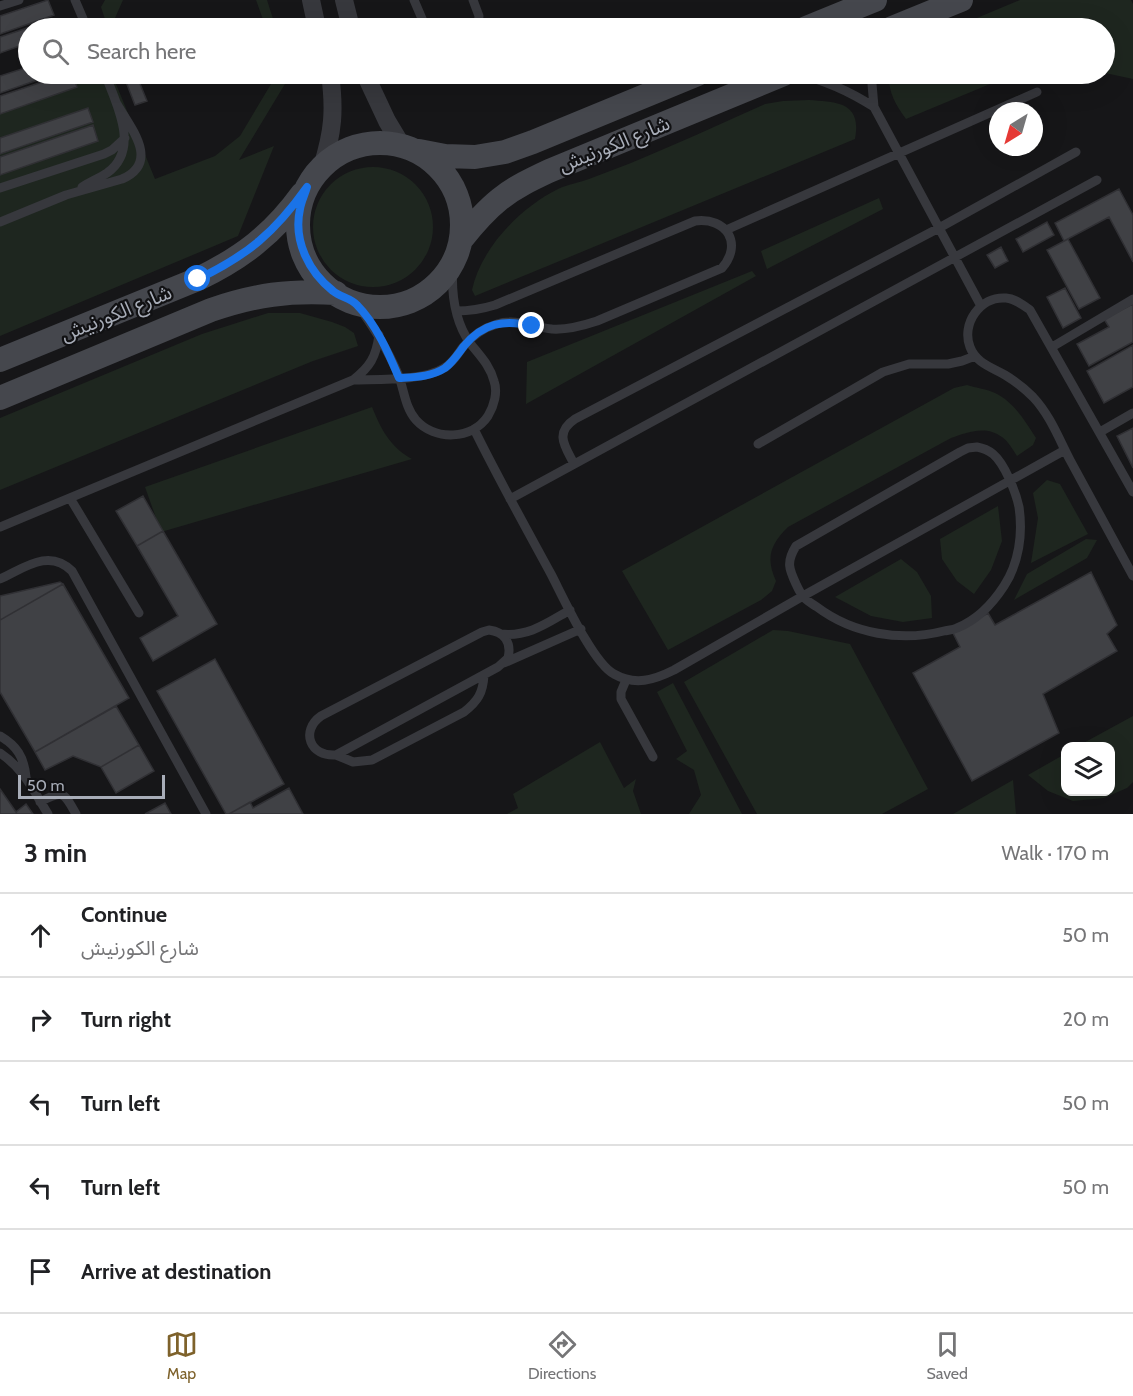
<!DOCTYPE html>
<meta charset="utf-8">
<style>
:root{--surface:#fff;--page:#f6f6f6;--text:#202124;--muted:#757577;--line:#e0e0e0;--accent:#7e622b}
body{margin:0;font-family:Cabin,"Noto Sans Arabic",sans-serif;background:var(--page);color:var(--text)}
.controls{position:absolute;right:18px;bottom:18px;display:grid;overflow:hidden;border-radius:12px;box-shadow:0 6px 24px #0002}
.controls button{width:54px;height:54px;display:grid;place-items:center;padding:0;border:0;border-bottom:2px solid var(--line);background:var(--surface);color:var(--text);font:30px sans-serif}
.compass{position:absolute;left:989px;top:102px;width:54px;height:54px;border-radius:50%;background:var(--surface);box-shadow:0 6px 24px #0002;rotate:217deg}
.scale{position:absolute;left:18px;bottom:15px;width:147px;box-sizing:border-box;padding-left:6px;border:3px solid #a8adb8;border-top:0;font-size:16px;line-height:21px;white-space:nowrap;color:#a8adb8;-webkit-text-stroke:4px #111113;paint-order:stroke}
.stop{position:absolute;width:18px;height:18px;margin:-14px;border:4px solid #1a73e8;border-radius:50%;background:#fff}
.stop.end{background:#1a73e8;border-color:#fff;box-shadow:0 2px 6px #0008}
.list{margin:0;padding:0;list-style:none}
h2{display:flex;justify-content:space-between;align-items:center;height:78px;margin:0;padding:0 24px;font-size:26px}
h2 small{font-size:20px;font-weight:400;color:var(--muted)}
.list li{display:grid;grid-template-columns:39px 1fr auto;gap:18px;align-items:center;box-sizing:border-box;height:84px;padding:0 24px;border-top:2px solid var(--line)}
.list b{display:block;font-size:22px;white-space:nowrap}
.list p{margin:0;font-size:20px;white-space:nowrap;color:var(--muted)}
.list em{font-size:20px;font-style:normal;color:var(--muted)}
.icon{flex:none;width:33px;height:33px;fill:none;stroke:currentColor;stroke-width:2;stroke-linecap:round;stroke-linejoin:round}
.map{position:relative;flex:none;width:1133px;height:814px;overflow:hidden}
.search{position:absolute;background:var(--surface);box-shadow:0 6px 24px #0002;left:18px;right:18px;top:18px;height:66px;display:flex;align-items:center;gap:15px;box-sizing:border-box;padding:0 21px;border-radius:33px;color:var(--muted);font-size:22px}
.sheet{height:498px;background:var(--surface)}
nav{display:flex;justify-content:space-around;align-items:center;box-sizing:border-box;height:84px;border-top:2px solid var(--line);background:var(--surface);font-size:16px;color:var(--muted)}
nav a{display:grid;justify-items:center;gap:3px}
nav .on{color:var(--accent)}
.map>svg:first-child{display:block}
.green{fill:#1e261f}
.building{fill:#404145;stroke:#303034;stroke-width:1.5}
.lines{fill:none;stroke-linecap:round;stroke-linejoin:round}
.lane{stroke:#37383d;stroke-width:9}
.street{stroke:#37383d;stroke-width:18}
.secondary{stroke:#45474d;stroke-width:24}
.route{stroke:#1a73e8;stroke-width:8}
.labels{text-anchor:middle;stroke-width:4.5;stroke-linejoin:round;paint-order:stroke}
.street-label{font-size:20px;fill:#a8adb8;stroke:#111113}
</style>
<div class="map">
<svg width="1133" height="814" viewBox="0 0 1133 814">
<rect width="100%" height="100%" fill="#161618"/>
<path class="green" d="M105 0H123L115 18 114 28H107L106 22 101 7Z
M256 0H267L276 28H266Z
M1020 0H1131L1133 4V79L1105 73 1104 28H953Z
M82 74H114L116 84 155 179 215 156 240 136 271 84 275 74H291L239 160 274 146 238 236 0 336V106L80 79Z
M889 74H1014L906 119C895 104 888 92 889 74Z
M809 100C837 102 862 102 855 139L475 296 472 290C481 248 520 208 558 189 568 184 579 183 589 179 603 174 617 168 631 163 676 144 721 124 765 104L783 101Z
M313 227a60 60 0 1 1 120 0a60 60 0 1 1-120 0Z
M879 198 883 209 767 269 761 251Z
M752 271 756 276 526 404 527 362Z
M268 313H300L332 322 345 327 354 333 358 346 313 361 0 490V418L202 334Z
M967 385C976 388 987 389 995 393 1014 402 1025 421 1036 438L1033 445 1017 456C1013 450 1008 441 1002 437 986 425 968 432 951 438L788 527C771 544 765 557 776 581L772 591 761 600 668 650 622 571 954 388Z
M372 407C381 429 390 447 412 459L161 532 145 487Z
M1047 480 1060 484 1088 534 1031 563 1038 518 1033 493Z
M998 506 1002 541 991 570 974 594 957 581 942 559 940 539Z
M1086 539 1097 540 1087 558 1014 600 1027 574Z
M901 559 917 572 931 596 932 618 903 622 871 616 835 597Z
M773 630 788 631 850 644 928 789 882 814H757L684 682Z
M673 683 742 814H689L701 795 694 770 676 759 687 751 657 692Z
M1133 716V782L1127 788 1104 798 1073 801 1048 791 1028 775 1065 754 1066 792H1110V746H1078Z
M600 742 624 788 636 779 633 791 641 814H507L518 808 513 794Z
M1013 780 1016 814H953Z"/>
<path class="building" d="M48 0 54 15 0 34V16Z
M54 19 58 28H28V43L0 53V37Z
M28 67V74H55L0 93V76Z
M66 74H72L77 87 0 114V96Z
M123 74H136L147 101 135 105Z
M88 108 93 122 0 154V138Z
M93 125 98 141 0 175V157Z
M1119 189 1133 215V262L1109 217 1064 241 1055 223Z
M1047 222 1054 235 1023 252 1016 239Z
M1068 239 1100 298 1079 309 1047 250Z
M1001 247 1008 261 995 268 987 255Z
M1065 288 1081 318 1063 328 1047 297Z
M1133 304V342L1089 366 1077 344 1109 327 1104 319Z
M1133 345V387L1104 403 1087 371Z
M1133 428V468L1117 436Z
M143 496 163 531 137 546 116 511Z
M163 531 217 624 153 661 140 638 178 616 137 546Z
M1091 572 1117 625 1107 634 1117 651 1043 694 1059 733 972 781 913 673 960 647 953 633 988 613 995 625Z
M60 582 63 584 0 620V596Z
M63 584 129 698 35 752 0 692V620Z
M215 659 284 784 229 814H226L157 691Z
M116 706 139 745 101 767 73 756 45 770 35 752Z
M139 745 154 771 116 793 101 767Z
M289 788 303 814H229L250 802 253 808Z
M0 789 16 812 17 814H0Z
M165 803 171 814H145Z
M26 804 33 814H17L16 812Z"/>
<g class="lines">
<path class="lane" d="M75 0 87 28
M414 0 426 28
M473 0 479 16 478 28
M0 6 19 0
M797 74C825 80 849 91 874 107
M873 74 872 84 874 107 981 306
M82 187C90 182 99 178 107 173 141 149 116 103 105 74
M0 188 104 154 112 150 125 138
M0 222 66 195 122 179C161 162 130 127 117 104
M726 230 1037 92
M356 303C373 326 387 348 398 374 404 389 405 408 416 420 435 441 472 440 488 416 494 406 498 392 494 381 490 365 479 355 470 343 454 320 451 291 453 264
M1052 347 1133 299
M353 380C378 379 424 381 444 368 453 363 457 355 463 347 472 336 483 328 497 324 515 318 533 327 552 329 567 330 582 326 597 321L722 268C743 244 727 217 695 221L495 305C482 309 470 311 456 311
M474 429C498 478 525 526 551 574 563 597 593 663 614 674 635 686 654 680 674 670L803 596 1065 450
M1100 432 1133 413
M758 444 883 372 909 364H948L962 361 975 356
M977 447C983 448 988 450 993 454 1005 464 1016 493 1019 507 1023 534 1019 563 1004 586 993 603 977 620 957 628 953 630 948 630 944 631 901 642 853 634 817 607 813 604 806 601 803 596 800 593 798 588 796 584 789 569 786 562 796 546L960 452 968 448Z
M574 464C565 446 554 433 575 419L939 228 1076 152
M1133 492 1030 310C1023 305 1016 299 1006 298 980 296 961 324 970 347 976 363 991 367 1005 375 1015 381 1025 389 1033 397 1050 415 1059 439 1070 460 1091 499 1112 537 1133 576
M70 498 139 613
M510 499 1097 180
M0 527 353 380C370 367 376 357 379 335
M0 579C24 568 49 548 72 571L206 814
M489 630C504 632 512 642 508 658L498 667 336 755C310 757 300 731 321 716L482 632Z
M501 634C529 637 547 623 570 610
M504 663 581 629
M626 680 621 692V699L653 757
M0 736C17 746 24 757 26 777
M0 753C24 769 33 790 48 814
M336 755 353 762 372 760 464 712C478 701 483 693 484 675
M40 802C64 789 64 793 76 814"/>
<path class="street" d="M311 0 317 28
M344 0 351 28
M365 74 387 121 402 146
M322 167C333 132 335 110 330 74"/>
<path class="secondary" d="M806 28 875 0
M892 28 961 0
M298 225a82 82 0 1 1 164 0a82 82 0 1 1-164 0Z
M419 151 445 156 475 157 505 152 533 142 698 74
M461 240C473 225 485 211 500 199 515 187 532 179 549 171L784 74
M0 360 198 279C243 257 273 234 302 194
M0 398 211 310C255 295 289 290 336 293"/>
</g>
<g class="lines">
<path class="route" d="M198 279C248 255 275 232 307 187 305 194 301 202 300 209 293 241 309 272 333 291 340 297 351 298 357 305 376 324 389 354 399 378 415 377 431 377 445 368 453 362 458 354 464 346 483 323 504 319 532 326"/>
</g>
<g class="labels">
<g class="street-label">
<text transform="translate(614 144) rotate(-22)" y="7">شارع الكورنيش</text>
<text transform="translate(116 313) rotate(-22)" y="7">شارع الكورنيش</text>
</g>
</g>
</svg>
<div class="controls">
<button><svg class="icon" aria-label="layers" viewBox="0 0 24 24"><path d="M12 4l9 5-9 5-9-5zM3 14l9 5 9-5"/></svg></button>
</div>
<svg class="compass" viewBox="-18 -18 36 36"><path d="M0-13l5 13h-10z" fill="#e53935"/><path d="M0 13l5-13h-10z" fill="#757577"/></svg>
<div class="scale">50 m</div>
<div class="stop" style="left:198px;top:279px"></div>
<div class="stop end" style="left:532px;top:326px"></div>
<div class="search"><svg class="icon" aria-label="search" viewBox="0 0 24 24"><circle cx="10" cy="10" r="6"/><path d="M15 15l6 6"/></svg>Search here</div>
</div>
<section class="sheet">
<h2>3 min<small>Walk · 170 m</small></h2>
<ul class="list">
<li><svg class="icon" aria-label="ahead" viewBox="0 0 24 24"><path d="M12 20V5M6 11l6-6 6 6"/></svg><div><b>Continue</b><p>شارع الكورنيش</p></div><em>50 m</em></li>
<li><svg class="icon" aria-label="right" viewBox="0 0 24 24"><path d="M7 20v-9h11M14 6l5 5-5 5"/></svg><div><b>Turn right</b></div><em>20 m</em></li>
<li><svg class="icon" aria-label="left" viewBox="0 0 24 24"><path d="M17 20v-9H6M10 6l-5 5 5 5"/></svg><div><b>Turn left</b></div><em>50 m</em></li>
<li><svg class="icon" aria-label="left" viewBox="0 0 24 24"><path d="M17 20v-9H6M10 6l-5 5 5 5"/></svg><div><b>Turn left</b></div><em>50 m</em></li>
<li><svg class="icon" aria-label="arrive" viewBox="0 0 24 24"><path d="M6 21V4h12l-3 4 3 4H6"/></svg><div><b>Arrive at destination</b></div></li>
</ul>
</section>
<nav>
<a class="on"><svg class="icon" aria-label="map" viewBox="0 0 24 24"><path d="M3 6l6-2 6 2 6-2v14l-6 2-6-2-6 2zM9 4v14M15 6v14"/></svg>Map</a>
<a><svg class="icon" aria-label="directions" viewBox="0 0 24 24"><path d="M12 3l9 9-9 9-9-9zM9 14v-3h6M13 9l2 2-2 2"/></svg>Directions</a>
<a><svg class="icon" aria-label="saved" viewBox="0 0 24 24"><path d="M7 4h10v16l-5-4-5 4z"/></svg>Saved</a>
</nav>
